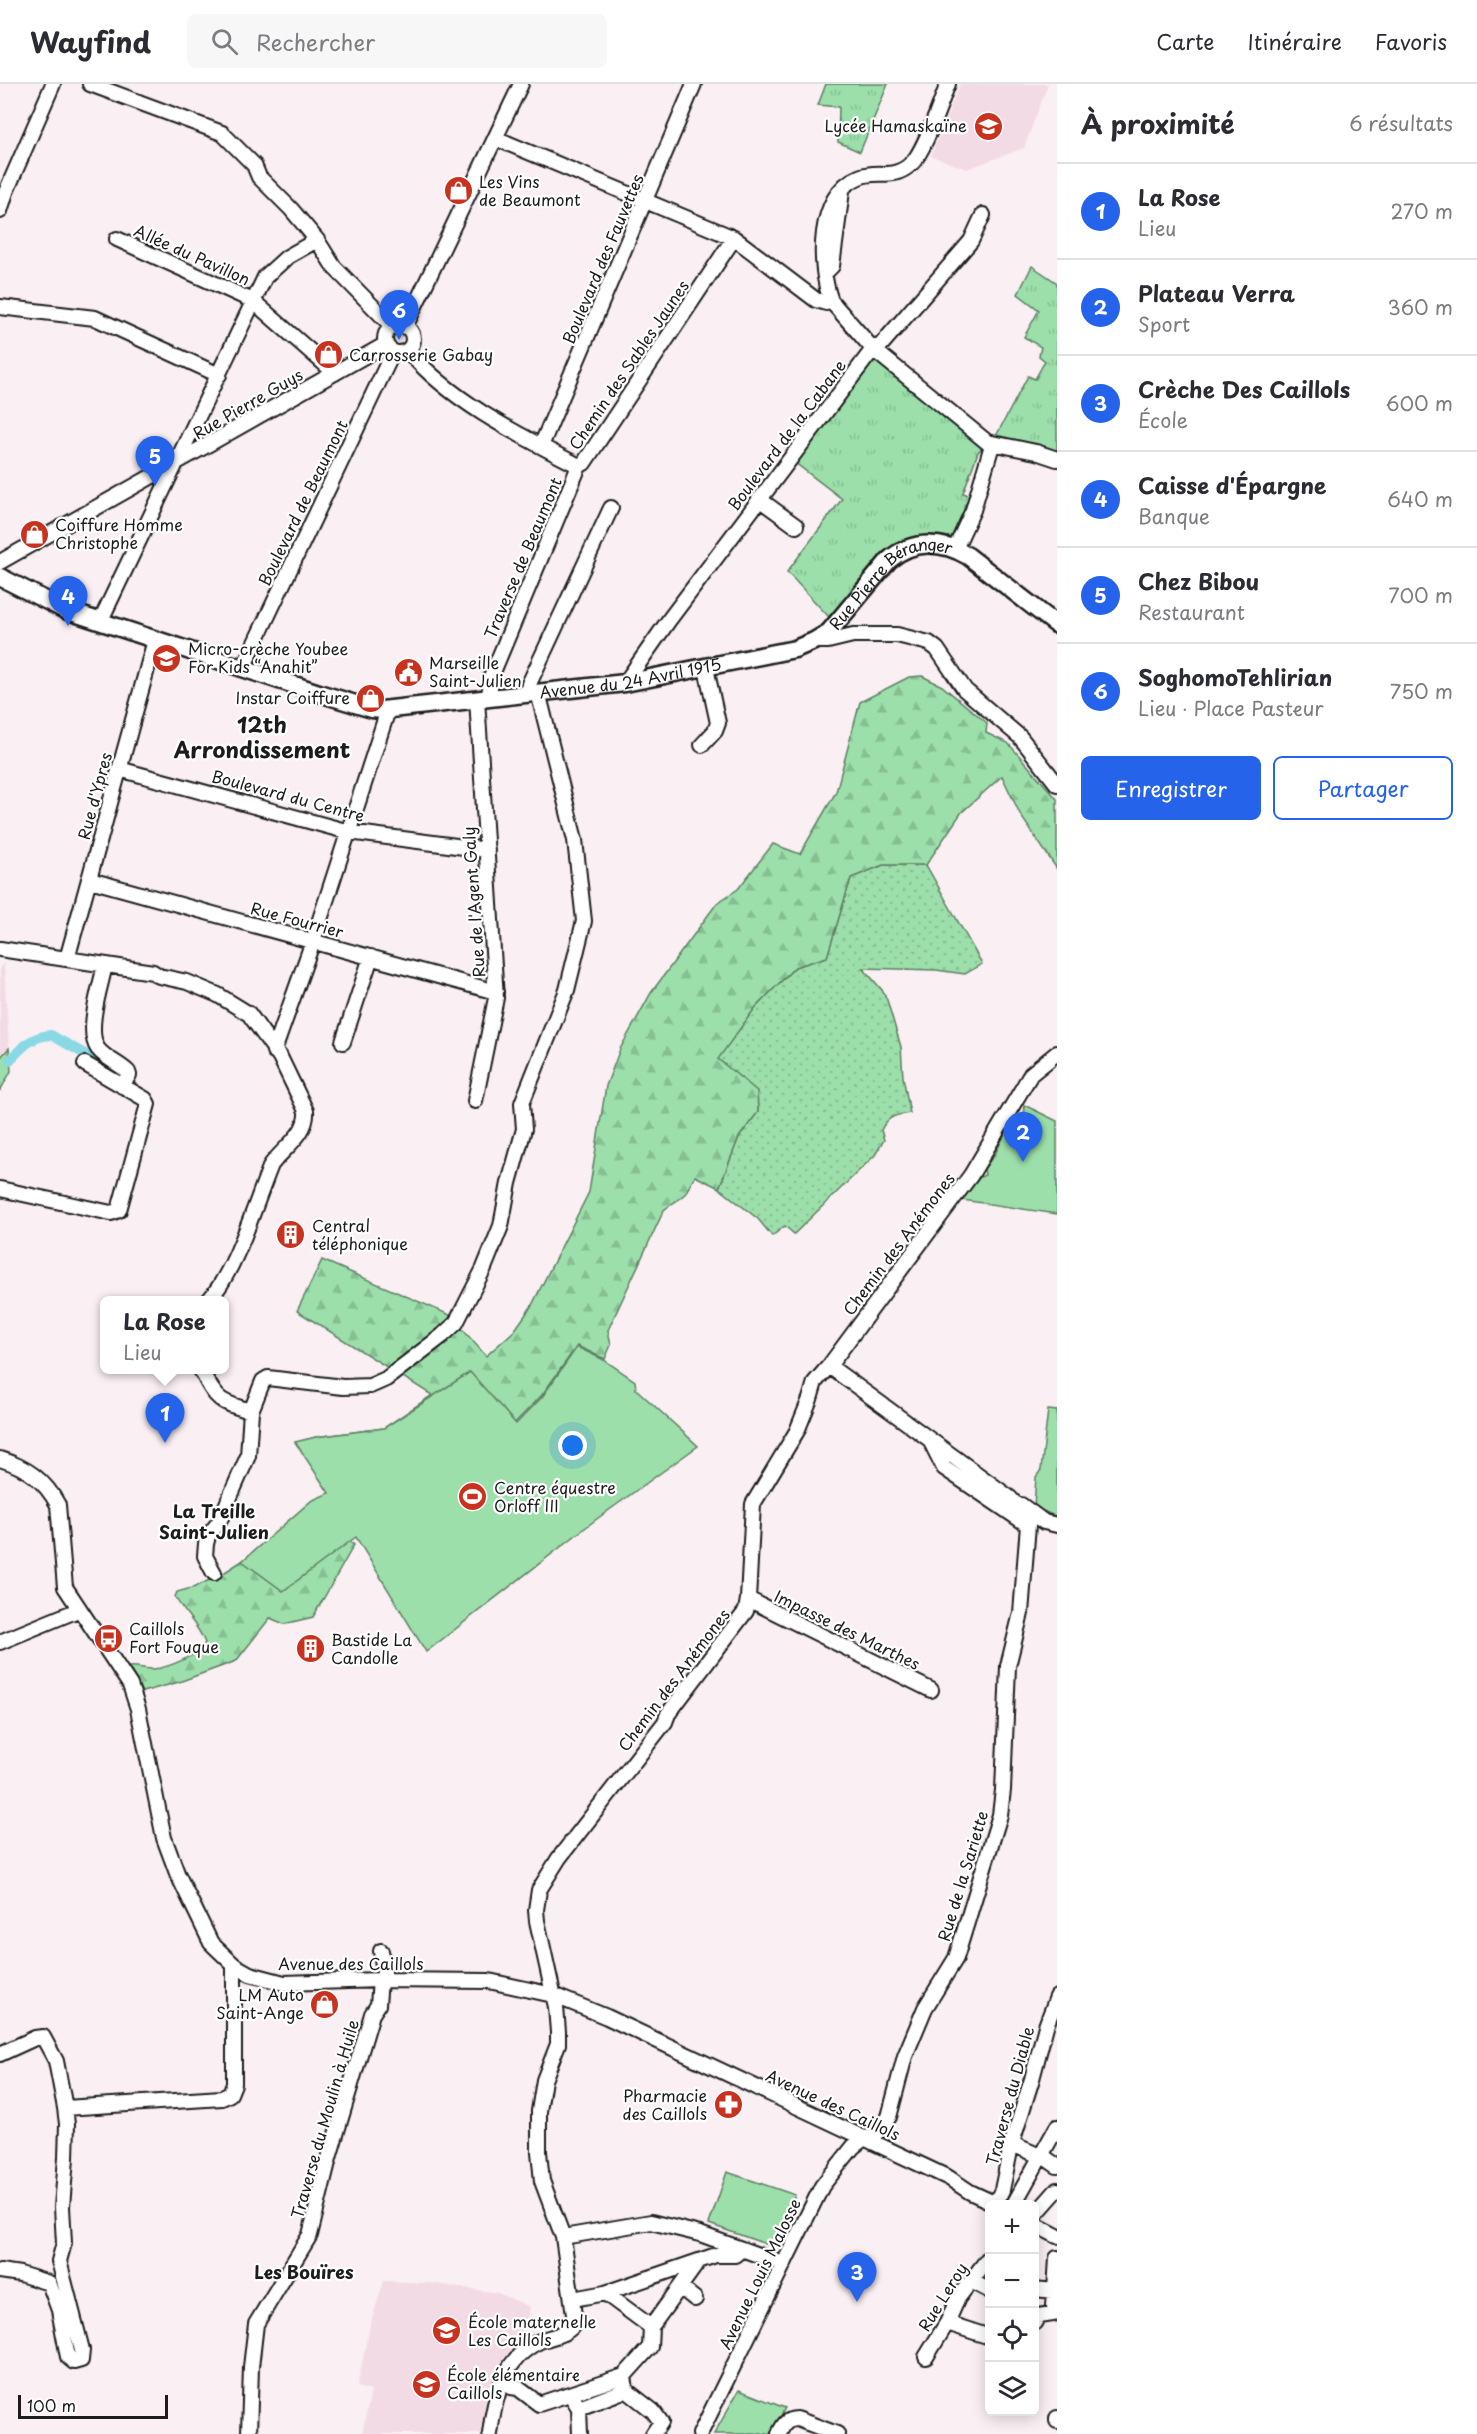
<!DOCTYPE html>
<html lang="fr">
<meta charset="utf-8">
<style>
:root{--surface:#fff;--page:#f7f7f7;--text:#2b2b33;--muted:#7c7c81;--line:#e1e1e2;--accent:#2563eb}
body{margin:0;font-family:"Playpen Sans",sans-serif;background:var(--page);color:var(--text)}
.controls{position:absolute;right:18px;bottom:18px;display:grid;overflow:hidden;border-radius:9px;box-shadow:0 3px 15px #0003}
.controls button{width:54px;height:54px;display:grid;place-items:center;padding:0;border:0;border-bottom:2px solid var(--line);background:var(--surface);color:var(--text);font:30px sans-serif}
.scale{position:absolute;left:18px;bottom:15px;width:150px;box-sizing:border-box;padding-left:6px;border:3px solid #1c1c1c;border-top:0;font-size:16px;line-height:21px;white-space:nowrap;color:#1c1c1c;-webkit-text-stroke:4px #fff;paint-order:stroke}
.you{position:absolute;left:573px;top:1362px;width:21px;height:21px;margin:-15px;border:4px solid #fff;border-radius:50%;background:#1a73e8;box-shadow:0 0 0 9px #1a73e833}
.badge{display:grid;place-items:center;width:39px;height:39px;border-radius:50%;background:var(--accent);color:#fff;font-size:20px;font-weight:700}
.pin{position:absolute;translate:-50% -50px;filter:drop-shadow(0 2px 3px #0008)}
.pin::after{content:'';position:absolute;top:32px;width:21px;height:18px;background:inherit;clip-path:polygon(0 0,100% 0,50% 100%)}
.popup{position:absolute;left:100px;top:1212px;width:129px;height:78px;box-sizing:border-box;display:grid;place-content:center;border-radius:9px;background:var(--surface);filter:drop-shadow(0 2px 4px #0005);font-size:20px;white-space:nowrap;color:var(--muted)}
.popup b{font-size:22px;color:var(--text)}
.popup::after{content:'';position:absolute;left:50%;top:100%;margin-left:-12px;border:12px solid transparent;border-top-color:var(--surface)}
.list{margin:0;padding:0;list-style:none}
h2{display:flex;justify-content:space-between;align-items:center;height:78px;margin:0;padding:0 24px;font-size:26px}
h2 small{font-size:20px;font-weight:400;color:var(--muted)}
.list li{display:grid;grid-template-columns:39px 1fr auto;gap:18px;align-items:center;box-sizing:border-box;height:96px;padding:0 24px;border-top:2px solid var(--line)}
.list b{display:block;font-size:22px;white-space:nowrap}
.list p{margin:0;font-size:20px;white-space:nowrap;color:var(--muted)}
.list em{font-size:20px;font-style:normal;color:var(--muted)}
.actions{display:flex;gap:12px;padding:18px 24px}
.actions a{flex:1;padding:14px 0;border:2px solid var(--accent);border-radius:9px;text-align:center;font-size:21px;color:var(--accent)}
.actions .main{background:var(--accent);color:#fff}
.icon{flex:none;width:33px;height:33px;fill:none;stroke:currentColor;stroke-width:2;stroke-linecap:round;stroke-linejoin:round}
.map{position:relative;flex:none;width:1057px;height:2350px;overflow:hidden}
header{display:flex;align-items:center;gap:36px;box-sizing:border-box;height:84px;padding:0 30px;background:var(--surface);border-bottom:2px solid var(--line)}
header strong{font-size:28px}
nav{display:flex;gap:33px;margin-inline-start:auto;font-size:21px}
.search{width:420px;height:54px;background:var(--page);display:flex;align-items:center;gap:15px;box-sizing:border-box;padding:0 21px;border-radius:9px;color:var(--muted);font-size:22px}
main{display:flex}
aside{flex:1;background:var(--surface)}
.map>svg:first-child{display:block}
.built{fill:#f3dbe5}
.grass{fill:url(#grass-dots);stroke:#5c7e63;stroke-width:1.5}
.forest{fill:url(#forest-firs);stroke:#5c7e63;stroke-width:1.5}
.park{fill:url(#park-tufts);stroke:#5c7e63;stroke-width:1.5}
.pitch{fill:#9cdfaa;stroke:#5c7e63;stroke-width:1.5}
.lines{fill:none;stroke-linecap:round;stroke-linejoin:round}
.canal{stroke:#89d9e5;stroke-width:10}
.minor-casing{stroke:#1c1c1c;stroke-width:18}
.major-casing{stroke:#1c1c1c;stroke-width:21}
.minor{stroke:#fff;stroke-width:14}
.major{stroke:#fff;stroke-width:16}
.labels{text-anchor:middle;stroke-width:4.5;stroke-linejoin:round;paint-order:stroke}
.poi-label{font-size:16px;fill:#1c1c1c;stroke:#fff;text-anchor:start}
.street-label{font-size:16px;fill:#1c1c1c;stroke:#fff}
.neighbourhood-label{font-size:18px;font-weight:bold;fill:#1c1c1c;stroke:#fff}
.district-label{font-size:22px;font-weight:bold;fill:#1c1c1c;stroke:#fff}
</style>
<header>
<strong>Wayfind</strong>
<div class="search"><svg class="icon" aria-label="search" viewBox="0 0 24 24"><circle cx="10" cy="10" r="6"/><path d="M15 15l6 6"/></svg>Rechercher</div>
<nav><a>Carte</a><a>Itinéraire</a><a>Favoris</a></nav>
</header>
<main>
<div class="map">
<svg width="1057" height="2350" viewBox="0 0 1057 2350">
<defs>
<pattern id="grass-dots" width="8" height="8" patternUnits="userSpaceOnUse" patternTransform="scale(1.5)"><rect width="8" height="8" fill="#9cdfaa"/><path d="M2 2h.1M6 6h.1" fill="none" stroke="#86bf92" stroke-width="1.8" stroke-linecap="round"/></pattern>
<pattern id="forest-firs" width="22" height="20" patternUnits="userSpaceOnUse" patternTransform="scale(1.5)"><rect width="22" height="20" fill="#9cdfaa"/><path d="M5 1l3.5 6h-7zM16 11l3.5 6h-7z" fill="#86bf92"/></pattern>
<pattern id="park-tufts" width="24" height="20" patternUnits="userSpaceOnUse" patternTransform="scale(1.5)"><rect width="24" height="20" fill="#9cdfaa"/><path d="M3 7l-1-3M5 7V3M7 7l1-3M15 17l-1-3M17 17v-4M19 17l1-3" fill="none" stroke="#86bf92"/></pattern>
</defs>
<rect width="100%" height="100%" fill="#faeff3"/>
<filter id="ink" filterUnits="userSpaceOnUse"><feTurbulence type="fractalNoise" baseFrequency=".0167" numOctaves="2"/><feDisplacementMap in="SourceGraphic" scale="12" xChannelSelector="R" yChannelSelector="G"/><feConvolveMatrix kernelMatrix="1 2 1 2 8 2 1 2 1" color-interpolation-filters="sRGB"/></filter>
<g filter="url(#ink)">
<path class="built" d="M960 0H1048L1024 64 967 85 931 72Z
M4 879 9 964 0 974V883Z
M384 2197 430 2199 498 2209 530 2223 521 2260 505 2277 494 2297 484 2350H362L371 2307 357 2303 370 2241Z"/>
<path class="grass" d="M883 781H926L982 880 965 890 936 886 863 884 882 906 887 916 901 963 903 993 910 1029C895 1031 888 1032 881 1046L884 1056 875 1071 794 1150 785 1142 772 1152 758 1135 719 1104 739 1053 758 1028 757 1011 717 975 755 924 795 883 827 873 851 794Z"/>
<path class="forest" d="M922 592 942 602 987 639 986 649 1008 659 1057 715V785L1021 732 1002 692 961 729 926 781H883L851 794 827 873 795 883 755 924 718 975 757 1007 758 1028 739 1053 719 1104 695 1092 685 1110 664 1126 608 1246 611 1261 605 1275 577 1262 542 1311 501 1353 295 1359 316 1353 384 1344 432 1311 297 1227 322 1176 450 1231 486 1272 514 1247 531 1223 589 1108 606 1002 620 965 651 909 717 819 738 805 773 760 800 770 836 708 860 618 909 593Z
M330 1438 354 1461 313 1533 284 1540 270 1534 236 1577 179 1598 142 1608 129 1583C137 1582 145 1585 153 1585 168 1584 199 1571 205 1559 199 1542 184 1529 175 1513L177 1508 195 1503 222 1490 242 1477Z"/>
<path class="park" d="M826 0H888L860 68 838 58 839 23 818 21Z
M1032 182 1057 199V372L995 354 1028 292 1035 295 1045 277 1039 272 1041 263 1024 253 1039 226 1018 210Z
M875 270 986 361 978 368 963 409 975 413 964 421 965 430 954 454C886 437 870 495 829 533L787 488 842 415 794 378Z"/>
<path class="pitch" d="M9 964 11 987 0 1007V974Z
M1024 1021 1057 1037V1130L962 1116 980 1093 985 1091 984 1085 995 1070 1007 1046 1025 1027Z
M577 1263 604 1276 635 1297 636 1305 698 1362 594 1437 426 1568 356 1453 283 1507 242 1477 311 1417 329 1409 295 1358 316 1353 384 1344 470 1288 516 1340 542 1313Z
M1048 1326 1057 1327V1433L1034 1423 1036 1393 1041 1386Z
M727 2088 795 2111 777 2164 709 2140Z
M739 2306 785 2324 771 2350H714Z"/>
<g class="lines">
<path class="canal" d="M10 976C23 963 31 952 51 951L122 991"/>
<defs>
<path id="minor" d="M90 0 222 49 254 81 259 93 291 125 317 156 334 183 393 243
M948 0C940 19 925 67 911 80 892 97 878 85 859 93 816 110 818 182 831 217L873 265 987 358 1036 368 1057 375
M495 54 734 154
M0 127 6 108 53 0
M117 155 253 217 335 289
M825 189 832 182 842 107
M0 223 95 234 219 291
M385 255a14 14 0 1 1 28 0a14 14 0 1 1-28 0Z
M405 243 521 0
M408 267C453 319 519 351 579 382
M541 362 694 0
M759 415 796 442
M955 465 973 426 992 361
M0 478 386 260
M100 538 265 193 287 173 317 156
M814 557H828L853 551H897L929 559 937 565 965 606 1020 653 1057 700
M243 584 393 268
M625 599 669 536 873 265 881 261 971 157 983 131
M527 610 529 600 611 424
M489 614 491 593 579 382 584 379 734 154 816 216 826 219 831 217
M702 661 715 647 718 639 706 584
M119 685 349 748 487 766
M90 796 496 908
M0 865 153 888 159 892 187 898 218 911 249 930 280 973 306 1027C308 1050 283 1064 271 1081 255 1120 236 1186 209 1216
M67 875 155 556
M105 881C101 901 85 947 98 965 106 975 119 979 128 988L129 991 122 1002
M343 958 371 873
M274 967 313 857 388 626
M475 1017 496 914 477 615
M0 1105 111 1129 119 1126 148 1020 145 1015 85 980
M201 1286C217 1316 218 1318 251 1327
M931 1358 944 1384 1028 1441
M0 1375C26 1383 45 1396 58 1421L65 1503 130 1601 138 1625 164 1754 177 1789 211 1859 234 1881 250 1890 284 1899 380 1896 489 1897 553 1911 607 1933 949 2094 970 2108 996 2120
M1021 1421 1044 1438 1057 1441
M214 1489 205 1472 206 1460 208 1452 219 1438 248 1372 251 1327 263 1297 268 1294 343 1303 370 1302 386 1295 442 1252 456 1239 484 1184 501 1142 509 1099 524 1045 522 1019 567 906 584 837 575 756 538 608
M748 1515 931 1606
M0 1558 78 1526
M381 1867 385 1896
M0 1970 35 1954 43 1953 56 1977 65 2024
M1012 2060 1047 2075 1057 2082
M995 2120 1002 2106 1011 2062 1032 1995 1046 1942 1057 1913
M1014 2120 1057 2043
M1034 2132 1057 2106
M1034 2140 1057 2152
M563 2153 651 2138 700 2150 783 2180
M1057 2174 1054 2222 1057 2225
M0 2187 20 2190 49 2199 59 2226 68 2273 74 2278 81 2276 82 2266 59 2177 64 2159 62 2123 66 2074 67 2040 65 2024 222 2014 230 2010 234 2000V1881
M971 2197 990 2207
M680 2203 695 2215
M1034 2205 1055 2207
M605 2209 651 2243
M573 2215 605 2209 716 2171H735L742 2165
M947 2239 990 2253
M1034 2239 1038 2232 1053 2230 1057 2227
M926 2273 947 2239 958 2214 990 2172
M511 2303 518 2304 539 2320 624 2292
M626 2306 653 2327 661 2338 653 2350
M570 2310 579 2324 626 2306 624 2292 650 2263 651 2243 698 2178
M579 2324 580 2350
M1057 2334V2337
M249 2350 251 2283 256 2240 310 2151 329 2074 372 1930 378 1921 380 1896
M490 2350C494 2314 504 2273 540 2257 552 2252 569 2251 575 2238L563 2153 542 2097 539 2068V2027L544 1996 558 1960V1948L556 1923 537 1837 536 1826 539 1806 559 1774 665 1638 668 1630 746 1527 748 1515 753 1420 797 1347 810 1315 815 1298 829 1282 971 1091 1031 990 1057 969
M700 2350 822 2102 853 2063 864 2054 874 2052 889 2033 905 1972 925 1924 956 1874 1000 1731 1003 1706 1008 1582 1021 1529 1028 1441 1023 1428 1010 1414 829 1282
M779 2350C783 2341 786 2335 797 2335L837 2350"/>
<g id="major">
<path id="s1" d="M0 493 65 526 322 610 372 625 382 626 625 599 795 565 814 557 829 548 889 476C913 455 942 457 968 472L1057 541"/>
</g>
</defs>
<use href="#minor" class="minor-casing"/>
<use href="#major" class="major-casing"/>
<use href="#minor" class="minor"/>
<use href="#major" class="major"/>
</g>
</g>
<defs>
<symbol id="school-disc" viewBox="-11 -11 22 22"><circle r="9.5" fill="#c8321e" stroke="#fff"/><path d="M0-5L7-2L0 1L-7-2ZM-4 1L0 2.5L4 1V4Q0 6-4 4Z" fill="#fff"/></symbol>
<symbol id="shop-disc" viewBox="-11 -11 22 22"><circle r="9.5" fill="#c8321e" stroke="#fff"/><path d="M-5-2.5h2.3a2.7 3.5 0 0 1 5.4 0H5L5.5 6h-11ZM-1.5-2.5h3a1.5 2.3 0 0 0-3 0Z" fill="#fff"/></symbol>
<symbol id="civic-disc" viewBox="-11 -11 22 22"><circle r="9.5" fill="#c8321e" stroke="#fff"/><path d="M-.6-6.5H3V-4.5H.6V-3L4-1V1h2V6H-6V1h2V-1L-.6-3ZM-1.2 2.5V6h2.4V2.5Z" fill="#fff"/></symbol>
<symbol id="building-disc" viewBox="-11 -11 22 22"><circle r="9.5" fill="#c8321e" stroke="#fff"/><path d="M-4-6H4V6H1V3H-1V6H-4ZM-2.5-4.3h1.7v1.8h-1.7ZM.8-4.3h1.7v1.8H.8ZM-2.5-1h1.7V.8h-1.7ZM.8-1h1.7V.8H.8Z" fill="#fff"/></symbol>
<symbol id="stadium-disc" viewBox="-11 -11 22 22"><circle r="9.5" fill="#c8321e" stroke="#fff"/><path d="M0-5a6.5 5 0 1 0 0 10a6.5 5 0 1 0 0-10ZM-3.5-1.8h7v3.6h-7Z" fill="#fff"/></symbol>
<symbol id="bus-disc" viewBox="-11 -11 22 22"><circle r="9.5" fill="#c8321e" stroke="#fff"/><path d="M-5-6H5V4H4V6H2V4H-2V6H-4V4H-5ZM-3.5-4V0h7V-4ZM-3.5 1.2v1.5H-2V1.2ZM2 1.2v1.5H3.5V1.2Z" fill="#fff"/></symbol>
<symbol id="pharmacy-disc" viewBox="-11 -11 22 22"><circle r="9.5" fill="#c8321e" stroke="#fff"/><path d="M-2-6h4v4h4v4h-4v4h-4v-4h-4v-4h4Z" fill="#fff"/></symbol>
</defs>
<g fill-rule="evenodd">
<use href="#school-disc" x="972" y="26" width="33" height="33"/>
<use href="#shop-disc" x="442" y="90" width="33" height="33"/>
<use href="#shop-disc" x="312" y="254" width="33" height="33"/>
<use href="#shop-disc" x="18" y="434" width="33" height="33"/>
<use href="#school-disc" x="150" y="558" width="33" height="33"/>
<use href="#civic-disc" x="392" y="572" width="33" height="33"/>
<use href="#shop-disc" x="354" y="598" width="33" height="33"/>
<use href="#building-disc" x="274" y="1134" width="33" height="33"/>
<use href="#stadium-disc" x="456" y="1396" width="33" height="33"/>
<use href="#bus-disc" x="92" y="1538" width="33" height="33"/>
<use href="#building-disc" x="294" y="1548" width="33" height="33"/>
<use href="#shop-disc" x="308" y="1904" width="33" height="33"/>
<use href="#pharmacy-disc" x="712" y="2004" width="33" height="33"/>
<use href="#school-disc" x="430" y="2230" width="33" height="33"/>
<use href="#school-disc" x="410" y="2284" width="33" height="33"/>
</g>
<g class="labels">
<g class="poi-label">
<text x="967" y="48" text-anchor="end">Lycée Hamaskaïne</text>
<text x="479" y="104">Les Vins<tspan x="479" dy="18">de Beaumont</tspan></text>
<text x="349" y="277">Carrosserie Gabay</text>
<text x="55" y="447">Coiffure Homme<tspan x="55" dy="18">Christophe</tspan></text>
<text x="188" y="571">Micro-crèche Youbee<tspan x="188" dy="18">For Kids “Anahit”</tspan></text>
<text x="429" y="585">Marseille<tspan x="429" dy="18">Saint-Julien</tspan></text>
<text x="350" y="620" text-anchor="end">Instar Coiffure</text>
<text x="312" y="1148">Central<tspan x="312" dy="18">téléphonique</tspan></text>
<text x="494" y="1410">Centre équestre<tspan x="494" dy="18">Orloff III</tspan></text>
<text x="129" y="1551">Caillols<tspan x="129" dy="18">Fort Fouque</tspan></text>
<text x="331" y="1562">Bastide La<tspan x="331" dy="18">Candolle</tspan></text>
<text x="304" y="1917" text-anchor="end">LM Auto<tspan x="304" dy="18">Saint-Ange</tspan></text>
<text x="707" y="2018" text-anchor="end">Pharmacie<tspan x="707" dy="18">des Caillols</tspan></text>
<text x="468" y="2244">École maternelle<tspan x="468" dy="18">Les Caillols</tspan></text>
<text x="447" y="2297">École élémentaire<tspan x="447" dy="18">Caillols</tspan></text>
</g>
<g class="street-label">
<text transform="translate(192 171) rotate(24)" y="6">Allée du Pavillon</text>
<text transform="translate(603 175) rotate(-67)" y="6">Boulevard des Fauvettes</text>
<text transform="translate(629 281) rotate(-56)" y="6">Chemin des Sables Jaunes</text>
<text transform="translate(248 320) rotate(-30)" y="6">Rue Pierre Guys</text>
<text transform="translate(787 351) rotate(-53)" y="6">Boulevard de la Cabane</text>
<text transform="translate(303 419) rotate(-64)" y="6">Boulevard de Beaumont</text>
<text transform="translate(523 474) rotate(-67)" y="6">Traverse de Beaumont</text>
<text dy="6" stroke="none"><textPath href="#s1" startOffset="945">Rue Pierre Béranger</textPath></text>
<text dy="6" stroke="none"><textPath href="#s1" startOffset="656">Avenue du 24 Avril 1915</textPath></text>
<text transform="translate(95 712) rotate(-75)" y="6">Rue d'Ypres</text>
<text transform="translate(288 712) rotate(15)" y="6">Boulevard du Centre</text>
<text transform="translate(474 818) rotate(-94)" y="6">Rue de l'Agent Galy</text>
<text transform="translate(297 836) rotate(15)" y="6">Rue Fourrier</text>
<text transform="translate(899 1160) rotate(-53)" y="6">Chemin des Anémones</text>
<text transform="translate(847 1546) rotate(26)" y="6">Impasse des Marthes</text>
<text transform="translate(674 1596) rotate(-53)" y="6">Chemin des Anémones</text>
<text transform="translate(963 1792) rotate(-73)" y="6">Rue de la Sariette</text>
<text x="351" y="1886">Avenue des Caillols</text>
<text transform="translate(1010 2012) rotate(-75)" y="6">Traverse du Diable</text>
<text transform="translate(833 2021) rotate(25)" y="6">Avenue des Caillols</text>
<text transform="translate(325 2035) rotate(-74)" y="6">Traverse du Moulin à Huile</text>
<text transform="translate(760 2190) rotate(-64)" y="6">Avenue Louis Malosse</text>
<text transform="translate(943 2213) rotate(-58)" y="6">Rue Leroy</text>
</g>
<g class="neighbourhood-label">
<text x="214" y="1434">La Treille<tspan x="214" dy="21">Saint-Julien</tspan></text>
<text x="304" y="2195">Les Bouïres</text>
</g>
<g class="district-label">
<text x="262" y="649">12th<tspan x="262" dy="25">Arrondissement</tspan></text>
</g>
</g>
</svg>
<div class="controls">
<button>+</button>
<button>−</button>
<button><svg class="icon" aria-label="locate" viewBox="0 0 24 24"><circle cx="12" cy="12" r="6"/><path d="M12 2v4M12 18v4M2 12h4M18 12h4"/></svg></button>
<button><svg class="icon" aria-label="layers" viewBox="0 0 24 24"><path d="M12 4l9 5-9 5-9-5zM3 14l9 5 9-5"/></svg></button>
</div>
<div class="scale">100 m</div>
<div class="you"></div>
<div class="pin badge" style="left:165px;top:1359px">1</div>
<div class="popup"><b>La Rose</b>Lieu</div>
<div class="pin badge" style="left:1023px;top:1078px">2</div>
<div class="pin badge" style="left:857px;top:2218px">3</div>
<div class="pin badge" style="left:68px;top:542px">4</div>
<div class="pin badge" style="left:155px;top:402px">5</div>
<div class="pin badge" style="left:399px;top:256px">6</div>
</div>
<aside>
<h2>À proximité<small>6 résultats</small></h2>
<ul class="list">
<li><span class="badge">1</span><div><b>La Rose</b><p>Lieu</p></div><em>270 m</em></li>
<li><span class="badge">2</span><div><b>Plateau Verra</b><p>Sport</p></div><em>360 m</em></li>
<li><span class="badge">3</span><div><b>Crèche Des Caillols</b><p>École</p></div><em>600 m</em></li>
<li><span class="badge">4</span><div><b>Caisse d'Épargne</b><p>Banque</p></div><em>640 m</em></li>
<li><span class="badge">5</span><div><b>Chez Bibou</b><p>Restaurant</p></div><em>700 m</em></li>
<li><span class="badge">6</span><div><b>SoghomoTehlirian</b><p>Lieu · Place Pasteur</p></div><em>750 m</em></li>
</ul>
<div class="actions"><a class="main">Enregistrer</a><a>Partager</a></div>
</aside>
</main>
